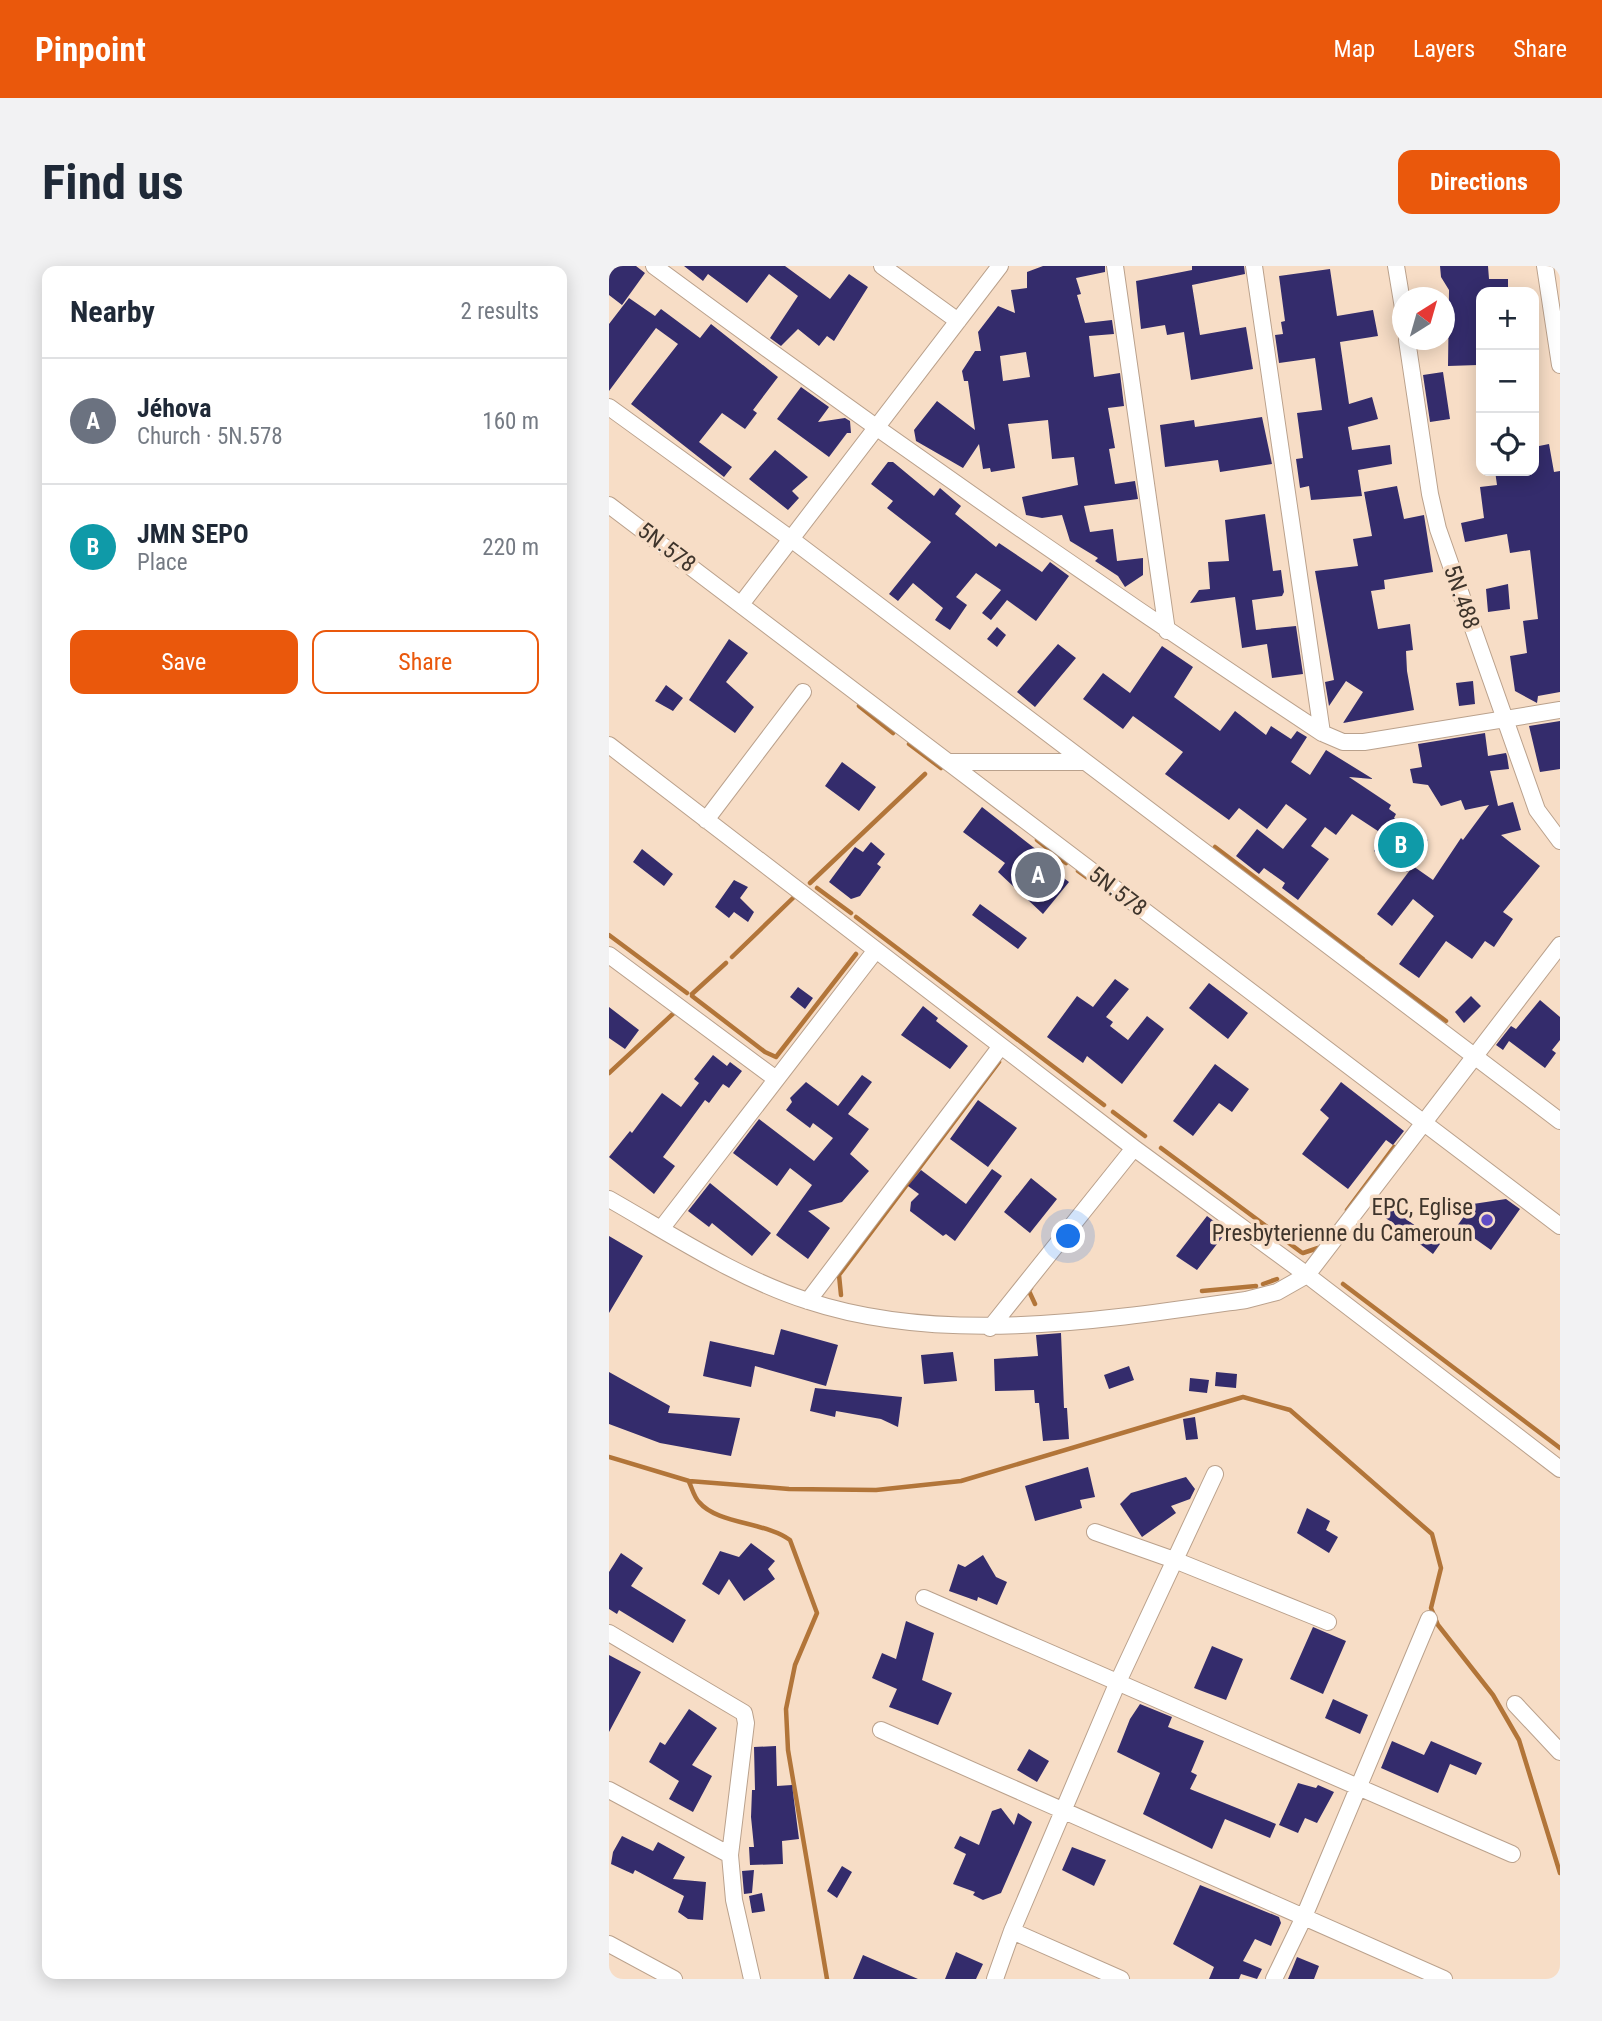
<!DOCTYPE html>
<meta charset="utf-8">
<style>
:root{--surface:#fff;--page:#f2f2f3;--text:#1f2937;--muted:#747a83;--line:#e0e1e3;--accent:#ea580c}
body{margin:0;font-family:"Roboto Condensed",sans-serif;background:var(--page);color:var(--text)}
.controls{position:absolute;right:21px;top:21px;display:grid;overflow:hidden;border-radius:14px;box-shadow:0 4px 18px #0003}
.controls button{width:63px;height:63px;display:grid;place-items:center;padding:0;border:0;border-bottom:2px solid var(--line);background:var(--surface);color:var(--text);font:35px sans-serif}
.compass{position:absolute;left:783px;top:21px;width:63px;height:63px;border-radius:50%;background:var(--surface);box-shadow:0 4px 18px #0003;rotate:37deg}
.you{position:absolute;left:460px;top:971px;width:24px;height:24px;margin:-18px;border:5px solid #fff;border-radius:50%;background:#1a73e8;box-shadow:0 0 0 10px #1a73e833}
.badge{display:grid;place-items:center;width:46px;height:46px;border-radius:50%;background:var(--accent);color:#fff;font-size:23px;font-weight:700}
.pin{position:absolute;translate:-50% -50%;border:4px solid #fff;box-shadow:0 2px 7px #0006}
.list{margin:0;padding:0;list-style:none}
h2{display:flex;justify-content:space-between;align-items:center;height:91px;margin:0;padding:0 28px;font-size:30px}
h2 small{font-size:23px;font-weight:400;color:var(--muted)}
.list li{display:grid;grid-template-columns:46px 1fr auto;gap:21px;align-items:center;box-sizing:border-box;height:126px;padding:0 28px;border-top:2px solid var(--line)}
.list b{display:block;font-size:26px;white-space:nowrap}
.list p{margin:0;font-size:23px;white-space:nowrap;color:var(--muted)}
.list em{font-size:23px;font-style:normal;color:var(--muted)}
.actions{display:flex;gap:14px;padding:21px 28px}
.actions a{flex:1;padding:16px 0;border:2px solid var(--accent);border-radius:14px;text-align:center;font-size:24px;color:var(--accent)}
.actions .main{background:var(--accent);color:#fff}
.icon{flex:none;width:38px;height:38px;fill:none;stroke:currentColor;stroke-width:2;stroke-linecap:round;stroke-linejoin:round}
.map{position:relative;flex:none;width:951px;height:1713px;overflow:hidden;border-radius:14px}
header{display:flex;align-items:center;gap:42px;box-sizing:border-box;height:98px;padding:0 35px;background:var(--accent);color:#fff}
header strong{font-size:33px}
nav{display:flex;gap:38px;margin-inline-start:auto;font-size:24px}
.intro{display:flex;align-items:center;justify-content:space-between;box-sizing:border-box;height:168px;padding:0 42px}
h1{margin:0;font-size:49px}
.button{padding:18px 32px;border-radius:14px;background:var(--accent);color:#fff;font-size:24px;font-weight:700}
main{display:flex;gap:42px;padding:0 42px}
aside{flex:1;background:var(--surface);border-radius:14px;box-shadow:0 4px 18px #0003}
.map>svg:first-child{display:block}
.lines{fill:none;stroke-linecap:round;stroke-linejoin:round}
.stream{stroke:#b27539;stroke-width:4.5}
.building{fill:#342c6c;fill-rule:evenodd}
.minor-casing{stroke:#baa18c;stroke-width:18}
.minor{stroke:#fff;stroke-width:16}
.poi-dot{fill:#5f4bc4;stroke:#f7ddc6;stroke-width:2.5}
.labels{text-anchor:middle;stroke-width:7;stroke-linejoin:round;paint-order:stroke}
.street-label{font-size:23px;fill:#3e342b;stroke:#f7ddc6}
.poi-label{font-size:23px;fill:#3e342b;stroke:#f7ddc6;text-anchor:end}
</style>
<header>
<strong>Pinpoint</strong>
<nav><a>Map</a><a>Layers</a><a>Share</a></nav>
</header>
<div class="intro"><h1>Find us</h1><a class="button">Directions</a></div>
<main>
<aside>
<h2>Nearby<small>2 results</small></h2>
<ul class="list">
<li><span class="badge" style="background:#6b7280">A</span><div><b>Jéhova</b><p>Church · 5N.578</p></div><em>160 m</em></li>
<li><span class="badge" style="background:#0f9aa8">B</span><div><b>JMN SEPO</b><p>Place</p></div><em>220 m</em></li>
</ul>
<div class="actions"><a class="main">Save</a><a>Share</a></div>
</aside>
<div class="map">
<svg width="951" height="1713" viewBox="0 0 951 1713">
<rect width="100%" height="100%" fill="#f7ddc6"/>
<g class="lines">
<path class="stream" d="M250 440 284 467
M300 478 332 502
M428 574 457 597
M606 581 754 693
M469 605 502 629
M201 617 316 508
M208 622 242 647
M247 651 495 839
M0 669 78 727
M123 691 185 631
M756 695 837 755
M83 728 117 697
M83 730 156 786 167 791 247 688
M0 807 67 745
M504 846 536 870
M552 882 692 986
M738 944 785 881
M694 987 709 982
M654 1018 668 1013
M734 1018 951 1182
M422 1022 420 1025 426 1038
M593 1025 647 1020
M232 1029 230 1009 390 796
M0 1191 80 1215 180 1223 267 1224 352 1215 634 1131 681 1144 823 1268 832 1302 822 1342 829 1359 884 1429 910 1474 951 1607
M80 1216C83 1222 85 1231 90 1236 108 1258 157 1256 181 1274L208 1347 186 1399 177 1443 179 1484 218 1713"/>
</g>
<path class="building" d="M0 0H27L36 7 13 39 0 29Z
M75 0H176L221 33 240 8 259 21 225 75 218 70 210 80 189 63 172 80 161 72 189 30 160 8 138 37 99 8 94 15Z
M434 0H496V6L467 12 472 28 468 29 476 57 503 54 505 68 480 70 485 111 511 107 515 140 499 142 506 182 500 183 506 218 526 215 529 233 475 240 481 266 504 263 508 295 534 292V309L516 321 509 310 486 295 489 292 461 275 453 249 433 252 417 249 413 231 469 219 465 191 443 193 439 154 399 158 406 202 382 206 381 202 374 203 370 178 354 202 307 175 305 164 328 135 366 164 359 115H355L353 105 366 85H372L369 66 389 40 406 47 402 24 418 22V6ZM417 86 421 111 394 115 391 90Z
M583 0H635L636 8 583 19 591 69 637 61 644 103 582 114 575 66 558 69 556 59 532 63 527 15 583 4Z
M831 0H879L880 13H899V26H872V50H867L869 99 839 100 840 24 832 11Z
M721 3 728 50 764 44 769 70 731 76 740 138 763 131 769 153 739 161 743 184 781 179 783 198 749 204 753 230 702 234 700 220 691 222 687 193 694 192 688 147 713 144 706 92 670 97 666 69 674 68 672 56 676 55 670 10Z
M20 32 46 50 52 43 91 72 102 58 169 111 144 144 148 147 136 163 113 147 90 176 123 201 115 211 22 138 69 78 47 62 0 125V58Z
M834 106 841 153 821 156 814 109Z
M192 121 220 141 209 156 236 152 241 155 242 167H238L220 191 168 153Z
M653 151 663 198 611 206 609 194 556 201 551 159 585 154 586 161Z
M940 178 945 206 951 205V426L929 430 928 437 906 425 901 390 918 387 914 355 929 353 921 284 901 287 898 268 856 276 852 257 875 252 871 221 888 219 886 205H925V181Z
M166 184 199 211 183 225 190 232 179 244 140 213Z
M279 196H284L325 230 331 222 352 240 346 248 387 281 390 277 433 306 441 296 460 310 427 355 398 334 382 354 373 347 392 324 367 307 347 331 358 339 341 364 326 354 334 342 304 317 289 335 280 328 322 276 278 242 284 235 262 218Z
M788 220 795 253 815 249 824 306 775 314 776 323 762 325 769 363 801 358 804 384 797 385 798 405 805 444 734 457 754 426 737 415 720 440 716 416 725 414 706 305 749 300 744 273 763 270 755 226Z
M656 248 664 305 672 304 675 326 673 330 643 334 647 364 687 360 694 408 663 412 658 378 633 382 626 331 581 337 590 324 601 323 599 296 620 295 616 254Z
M899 318 901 343 879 346 877 323Z
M388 361 397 369 388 381 378 373Z
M120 373 139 387 117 416 145 441 126 467 80 434Z
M449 378 467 392 426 441 408 426Z
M553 380 584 401 565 431 611 465 626 445 657 469 662 460 682 473 688 465 698 471 682 496 701 509 717 484 764 513 740 511 782 539 780 543 787 548 785 552 819 574 798 606 765 585 775 569 743 548 727 569 716 561 702 580 720 593 689 634 673 622 676 617 655 602 650 608 627 590 648 563 674 583 698 553 677 538 658 563 630 542 620 554 556 508 574 486 524 450 514 463 474 433 494 407 521 427Z
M864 415 866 438 850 440 847 417Z
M57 419 74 432 64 445 46 435Z
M951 455V503L931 506 920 460Z
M876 467 879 490 897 487 898 490 900 503 881 505 889 540 904 536 912 564 892 569 931 600 894 646 904 653 885 681 876 675 863 693 837 675 810 712 790 698 825 650 804 633 783 660 768 648 804 600 824 614 852 572 854 574 880 539 856 544 852 534 832 540 819 519 804 517 801 503 813 501 809 478Z
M233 496 267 521 250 545 216 520Z
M373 541 447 599 443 603 460 616 434 648 389 606 396 597 354 566Z
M262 576 276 588 268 598 272 601 251 630 242 633 220 616 246 581 254 586Z
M33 583 64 608 55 620 24 596Z
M125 614 139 621 131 632 145 646 139 656 125 646 120 652 106 641Z
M371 638 418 672 409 683 363 649Z
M506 713 520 723 497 751 504 756 501 760 519 774 538 750 555 763 513 818 478 790 474 797 438 771 468 730 484 741Z
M600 717 639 747 619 773 580 742Z
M189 721 204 732 196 743 181 731Z
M862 730 872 740 855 757 846 746Z
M931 734 951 751V774L943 784 947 787 936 802 900 775 894 784 887 779 902 760 907 763Z
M314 740 329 752 327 755 359 780 341 803 292 769Z
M0 741 30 764 16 783 0 772Z
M104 789 118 800 121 796 133 805 120 822 114 818 100 837 96 834 54 891 66 900 45 928 0 891 21 865 23 867 53 827 72 841 90 817 85 813Z
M606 798 640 823 623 846 610 837 584 870 564 855Z
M253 809 263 816 239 848 260 863 241 888 260 905 233 936 199 945 221 962 199 993 167 969 203 919 181 902 168 920 124 887 150 853 205 895 224 872 204 857 201 862 177 844 183 836 181 832 197 816 229 840Z
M732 816 795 865 784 879 777 874 739 923 693 888 720 852 711 844Z
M369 834 408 862 379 901 341 873Z
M383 903 393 910 346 975 337 968 334 970 301 945 302 936 310 928 299 920 312 904 357 938Z
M422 912 448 933 421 967 395 946Z
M101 917 162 967 143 990 103 957 100 961 79 945Z
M897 933 911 943 882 984 848 960 864 938Z
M781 941 831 978 824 988 774 950Z
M598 950 618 965 588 1004 567 990Z
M0 970 34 990 0 1047Z
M172 1063 229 1079 217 1120 146 1100 142 1121 94 1110 101 1075 165 1089Z
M452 1067 455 1142H458L460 1173 434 1175 430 1137H426L425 1124 386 1125 385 1093 429 1090 427 1069Z
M344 1086 348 1115 315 1118 312 1089Z
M520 1100 525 1114 500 1123 495 1109Z
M0 1106 61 1140 59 1147 131 1152 122 1190 51 1177 0 1158Z
M607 1106 628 1108 627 1122 606 1120Z
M581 1112 600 1114 598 1127 580 1125Z
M206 1122 293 1131 289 1161 272 1153 227 1145 226 1151 201 1145Z
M586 1151 589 1173 577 1174 574 1153Z
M479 1201 486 1231 471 1234 473 1242 426 1255 416 1220Z
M577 1211 586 1223 581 1233 562 1240 567 1247 533 1271 511 1238 522 1227Z
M698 1242 721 1255 717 1264 729 1271 720 1287 688 1267Z
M142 1277 166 1295 159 1303 166 1313 135 1335 120 1313 110 1329 93 1318 111 1285 130 1291Z
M12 1287 34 1302 22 1320 77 1354 64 1377 10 1344 8 1348 0 1343V1306Z
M374 1289 387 1311 398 1316 388 1339 369 1331 368 1335 340 1325 349 1298 356 1301Z
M297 1355 325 1367 313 1414 343 1427 329 1459 280 1441 288 1423 263 1412 273 1387 287 1393Z
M704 1361 737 1375 714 1428 681 1413Z
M603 1380 634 1393 617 1434 585 1422Z
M0 1389 32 1406 0 1466Z
M724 1433 759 1449 751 1468 716 1452Z
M531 1438 563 1451 559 1461 595 1475 582 1506 588 1509 581 1523 667 1558 661 1572 616 1553 603 1583 534 1548 551 1507 508 1486 521 1453Z
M80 1443 108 1462 83 1499 103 1510 84 1546 60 1533 70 1515 40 1496 51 1476 56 1479Z
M783 1475 815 1489 822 1475 873 1497 867 1509 841 1498 829 1527 772 1502Z
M167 1480 168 1520 183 1519 190 1573 173 1575 174 1598 141 1599 140 1581H145L142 1551 143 1524H146L145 1481Z
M420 1483 440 1495 428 1516 408 1504Z
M689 1517 707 1522 709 1519 725 1526 708 1557 696 1552 689 1567 670 1559Z
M392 1542 405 1559 409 1547 423 1556 392 1627 374 1634 364 1629 366 1626 344 1618 357 1588 345 1582 351 1570 370 1579 383 1545Z
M13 1570 44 1585 49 1576 76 1591 64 1613 97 1616 94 1654 79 1653 69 1646 75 1630 26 1604 24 1608 2 1598 4 1586Z
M463 1581 497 1594 485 1620 453 1604Z
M233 1600 243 1606 228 1632 218 1625Z
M145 1604 143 1627 135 1628 133 1605Z
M591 1619 670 1651 672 1657 662 1680 646 1673 634 1695 653 1703 648 1713 632 1708 630 1713H600L605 1701 564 1678Z
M153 1627 156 1645 143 1647 140 1630Z
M347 1686 374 1698 367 1713H336Z
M254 1689 309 1713H244Z
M688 1691 710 1700 705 1713H679Z"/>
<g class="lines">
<defs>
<path id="minor" d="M45 0C264 162 486 317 713 467L734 476H755L951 444
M273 0 349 55
M506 0 558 365
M645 0 713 467
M787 0 794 42
M936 0 951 99
M798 74 821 228 829 263 928 544 951 575
M0 141 182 273 951 855
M0 239 951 960
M133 337 391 0
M0 479 525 882 698 1009 951 1203
M340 496H474
M97 554 194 426
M0 689 167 813
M0 933C65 970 128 1012 199 1035 335 1080 497 1054 637 1034L668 1026 698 1009 951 679
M52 963 267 684
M199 1035 392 780
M381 1062 525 882
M486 1266 568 1295 719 1356
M315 1332 903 1588
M0 1367 135 1447 137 1457 121 1589 125 1634 143 1713
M906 1438 951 1486
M272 1464 835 1713
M0 1524 121 1589
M403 1665 512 1713
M0 1678 65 1713
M386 1713 403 1665 508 1418 606 1208
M665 1713 694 1653 820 1353"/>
</defs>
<use href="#minor" class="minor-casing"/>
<use href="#minor" class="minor"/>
</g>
<circle class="poi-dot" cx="878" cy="954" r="7"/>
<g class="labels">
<g class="street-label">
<text transform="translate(58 281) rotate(37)" y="8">5N.578</text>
<text transform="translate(853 331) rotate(71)" y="8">5N.488</text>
<text transform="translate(509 625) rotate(37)" y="8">5N.578</text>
</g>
<g class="poi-label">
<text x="864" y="949">EPC, Eglise<tspan x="864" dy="26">Presbyterienne du Cameroun</tspan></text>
</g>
</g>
</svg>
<div class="controls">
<button>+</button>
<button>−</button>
<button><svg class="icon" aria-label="locate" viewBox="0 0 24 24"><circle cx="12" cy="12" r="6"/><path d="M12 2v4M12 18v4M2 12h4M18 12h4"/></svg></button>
</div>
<svg class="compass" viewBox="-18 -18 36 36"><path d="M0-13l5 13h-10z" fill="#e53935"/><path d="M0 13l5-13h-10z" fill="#747a83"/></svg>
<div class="you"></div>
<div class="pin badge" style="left:429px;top:609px;background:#6b7280">A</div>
<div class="pin badge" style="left:792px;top:579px;background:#0f9aa8">B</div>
</div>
</main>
